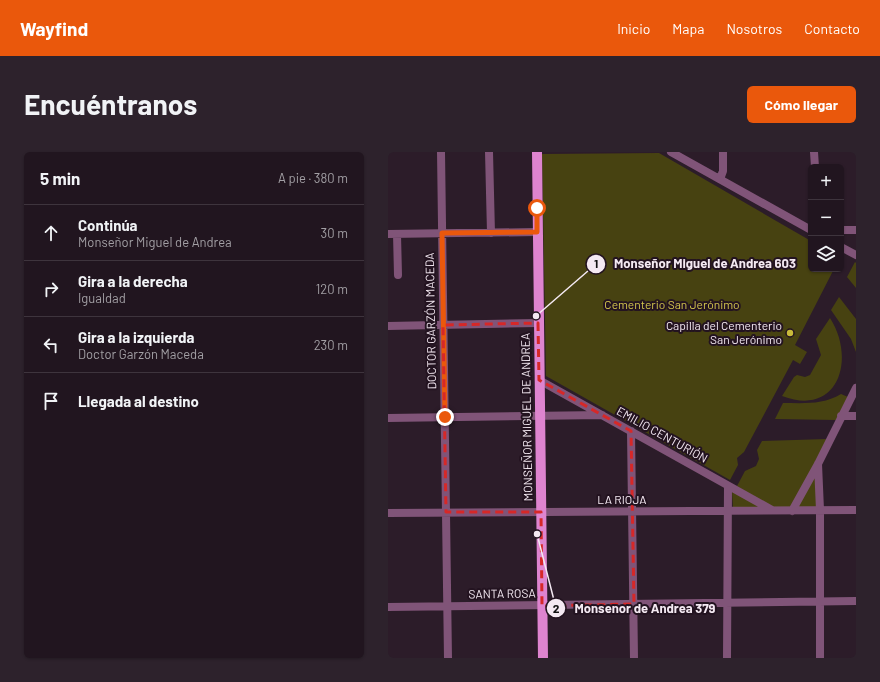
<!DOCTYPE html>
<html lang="es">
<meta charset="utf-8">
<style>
:root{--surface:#21151f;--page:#2d222c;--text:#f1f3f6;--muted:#a29fa4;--line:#3e343d;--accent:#ea580c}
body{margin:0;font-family:Barlow,sans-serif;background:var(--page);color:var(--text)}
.controls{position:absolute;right:12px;top:12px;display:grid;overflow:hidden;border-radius:6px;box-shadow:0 1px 3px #0004}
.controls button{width:36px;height:36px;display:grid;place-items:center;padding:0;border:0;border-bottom:1px solid var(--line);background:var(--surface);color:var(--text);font:20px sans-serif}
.stop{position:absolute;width:12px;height:12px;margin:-9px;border:3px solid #ea580c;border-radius:50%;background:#fff}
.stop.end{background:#ea580c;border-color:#fff;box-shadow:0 1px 4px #0008}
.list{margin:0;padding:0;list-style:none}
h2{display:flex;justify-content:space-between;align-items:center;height:52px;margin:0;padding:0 16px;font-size:17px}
h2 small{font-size:13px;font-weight:400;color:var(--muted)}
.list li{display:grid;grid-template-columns:26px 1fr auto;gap:12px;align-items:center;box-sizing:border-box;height:56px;padding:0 16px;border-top:1px solid var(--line)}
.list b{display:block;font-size:15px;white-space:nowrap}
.list p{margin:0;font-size:13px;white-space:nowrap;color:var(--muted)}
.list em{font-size:13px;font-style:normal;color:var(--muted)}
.icon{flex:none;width:22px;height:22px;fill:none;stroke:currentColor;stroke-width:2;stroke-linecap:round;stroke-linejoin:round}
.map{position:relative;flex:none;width:468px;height:506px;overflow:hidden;border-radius:6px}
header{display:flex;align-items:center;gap:24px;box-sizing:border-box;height:56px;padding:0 20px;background:var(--accent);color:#fff}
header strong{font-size:19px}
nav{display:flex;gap:22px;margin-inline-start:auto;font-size:14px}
.intro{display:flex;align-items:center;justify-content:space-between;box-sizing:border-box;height:96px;padding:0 24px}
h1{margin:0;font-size:28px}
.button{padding:10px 18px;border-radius:6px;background:var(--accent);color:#fff;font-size:14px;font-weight:700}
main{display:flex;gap:24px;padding:0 24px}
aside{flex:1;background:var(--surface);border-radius:6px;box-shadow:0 1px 3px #0004}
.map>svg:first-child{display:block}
.green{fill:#474211}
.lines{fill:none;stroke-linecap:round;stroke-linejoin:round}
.minor{stroke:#805478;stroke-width:8}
.major{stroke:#de84cf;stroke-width:10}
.route{stroke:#ea580c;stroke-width:5}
.marked{fill:none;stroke:#d62828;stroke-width:3;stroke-dasharray:8 5;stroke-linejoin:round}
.poi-dot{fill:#c9bb3a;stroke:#231320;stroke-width:1.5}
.labels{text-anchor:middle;stroke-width:4;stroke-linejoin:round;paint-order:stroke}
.park-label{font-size:12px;fill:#d3c64d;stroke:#231320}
.street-label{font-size:12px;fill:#f4e9f2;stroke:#231320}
.poi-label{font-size:12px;fill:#f4e9f2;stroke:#231320;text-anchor:end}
.leader{fill:none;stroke:#f4e9f2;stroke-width:1.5}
.callout-dot{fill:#f4e9f2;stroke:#231320;stroke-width:1.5}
.mark-label{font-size:12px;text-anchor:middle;font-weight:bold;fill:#111}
.callout-label{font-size:13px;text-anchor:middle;font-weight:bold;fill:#f4e9f2;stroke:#231320;stroke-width:4;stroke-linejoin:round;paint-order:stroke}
</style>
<header>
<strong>Wayfind</strong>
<nav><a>Inicio</a><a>Mapa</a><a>Nosotros</a><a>Contacto</a></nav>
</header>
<div class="intro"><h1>Encuéntranos</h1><a class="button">Cómo llegar</a></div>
<main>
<aside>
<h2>5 min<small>A pie · 380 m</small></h2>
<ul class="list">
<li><svg class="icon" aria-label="ahead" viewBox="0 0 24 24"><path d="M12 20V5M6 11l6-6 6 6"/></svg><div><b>Continúa</b><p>Monseñor Miguel de Andrea</p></div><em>30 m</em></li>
<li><svg class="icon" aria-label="right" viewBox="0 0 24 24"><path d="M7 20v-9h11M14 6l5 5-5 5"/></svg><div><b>Gira a la derecha</b><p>Igualdad</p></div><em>120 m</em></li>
<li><svg class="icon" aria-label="left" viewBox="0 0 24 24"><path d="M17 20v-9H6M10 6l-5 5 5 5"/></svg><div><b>Gira a la izquierda</b><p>Doctor Garzón Maceda</p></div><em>230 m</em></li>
<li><svg class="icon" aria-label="arrive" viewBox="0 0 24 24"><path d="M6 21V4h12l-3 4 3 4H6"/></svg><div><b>Llegada al destino</b></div></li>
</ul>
</aside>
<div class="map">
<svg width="468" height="506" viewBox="0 0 468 506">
<rect width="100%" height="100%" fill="#2c1c29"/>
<path class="green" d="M271 1 423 89V117H446L407 193 419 200 412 212 405 208 356 300 349 306 350 313 342 328 158 224 154 2Z
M467 110 468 111V136L459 125Z
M451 145 468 167V200L463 187 443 158Z
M442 166C468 206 451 266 394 244L406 225 409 223 417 225 422 223 433 203 428 187Z
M453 242 460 245 448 268 387 267 395 251C416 251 435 253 453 242Z
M440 287 403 356 386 357 349 334 357 319 368 314 371 307 369 298 374 289Z
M427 323 429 355H409Z
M344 339 377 356 345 357Z"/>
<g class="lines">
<path class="minor" d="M53 0 60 506
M101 0 103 81
M283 0 423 78
M426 0 427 15
M332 27 335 19V0
M453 78H468
M0 82 149 80
M9 82 10 123
M453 95 468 103
M0 174 150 171
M151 228 384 358
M453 264H468
M0 266 214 263
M243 279 246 506
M430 312 432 358V506
M404 359 430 312 468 236
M0 361 468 358
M0 455 468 449
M339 506 340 334"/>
<path class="major" d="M149 0 155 506"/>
</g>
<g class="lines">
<path class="route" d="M57 265 54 81 149 80V56"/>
</g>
<path class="marked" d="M150 171 151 228 243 279 246 452 154 454 153 360H58L55 173Z"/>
<circle class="poi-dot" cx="402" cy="181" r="4"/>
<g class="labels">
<g class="park-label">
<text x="284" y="157">Cementerio San Jerónimo</text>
</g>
<g class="street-label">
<text transform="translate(43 169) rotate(-91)" y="4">DOCTOR GARZÓN MACEDA</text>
<text transform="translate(139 265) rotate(-91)" y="4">MONSEÑOR MIGUEL DE ANDREA</text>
<text transform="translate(274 283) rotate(29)" y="4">EMILIO CENTURIÓN</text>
<text x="234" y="352">LA RIOJA</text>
<text transform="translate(114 442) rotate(-1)" y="4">SANTA ROSA</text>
</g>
<g class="poi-label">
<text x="394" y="178">Capilla del Cementerio<tspan x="394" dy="14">San Jerónimo</tspan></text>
</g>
</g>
<path class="leader" d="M148 164L208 112M149 382L168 456"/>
<g class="callout-dot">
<circle cx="148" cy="164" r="4"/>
<circle cx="149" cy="382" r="4"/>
<circle cx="208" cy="112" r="10"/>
<circle cx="168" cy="456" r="10"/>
</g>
<g class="mark-label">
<text x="208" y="116">1</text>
<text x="168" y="461">2</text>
</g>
<g class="callout-label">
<text x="317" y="116">Monseñor Miguel de Andrea 603</text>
<text x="257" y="461">Monsenor de Andrea 379</text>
</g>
</svg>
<div class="controls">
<button>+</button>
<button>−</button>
<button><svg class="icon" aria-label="layers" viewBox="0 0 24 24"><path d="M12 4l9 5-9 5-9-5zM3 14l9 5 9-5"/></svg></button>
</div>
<div class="stop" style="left:149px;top:56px"></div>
<div class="stop end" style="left:57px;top:265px"></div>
</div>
</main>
